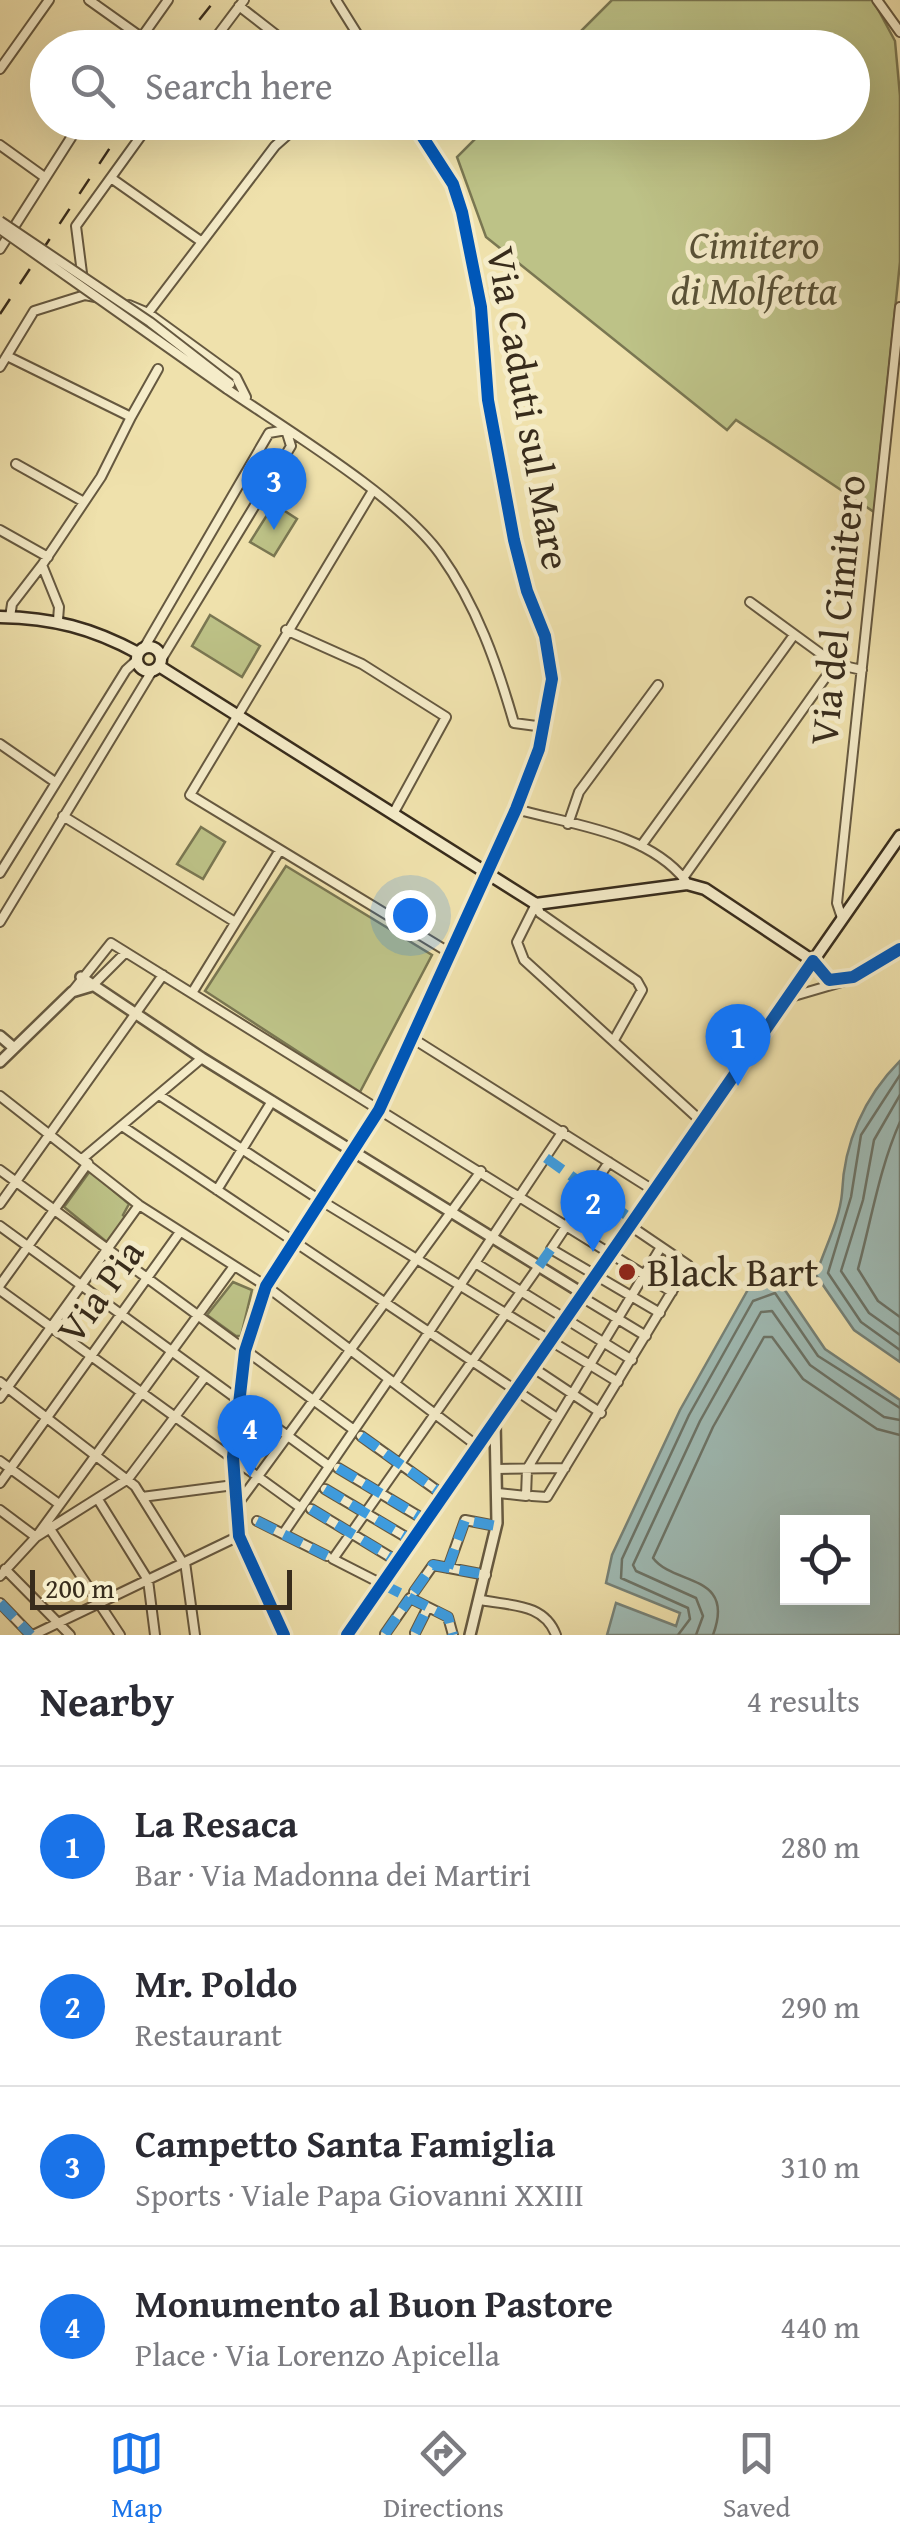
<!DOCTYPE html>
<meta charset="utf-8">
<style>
:root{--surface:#fff;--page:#f7f7f7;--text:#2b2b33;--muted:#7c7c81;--line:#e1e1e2;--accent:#1a73e8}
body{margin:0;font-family:"Gentium Book Plus",serif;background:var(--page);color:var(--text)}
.controls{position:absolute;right:30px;bottom:30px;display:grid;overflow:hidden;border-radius:0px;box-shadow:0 10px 40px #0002}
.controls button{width:90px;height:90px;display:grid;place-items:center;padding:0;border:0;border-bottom:2px solid var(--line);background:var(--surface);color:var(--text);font:50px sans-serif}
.scale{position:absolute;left:30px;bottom:25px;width:262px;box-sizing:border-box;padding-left:10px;border:5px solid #382c1c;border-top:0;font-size:28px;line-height:35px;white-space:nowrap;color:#382c1c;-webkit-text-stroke:8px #f5ecc9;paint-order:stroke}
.you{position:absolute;left:410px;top:915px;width:35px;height:35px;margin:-25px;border:8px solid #fff;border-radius:50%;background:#1a73e8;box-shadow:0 0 0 15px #1a73e833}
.badge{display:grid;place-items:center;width:65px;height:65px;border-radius:50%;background:var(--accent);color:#fff;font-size:32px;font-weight:700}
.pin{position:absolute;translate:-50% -82px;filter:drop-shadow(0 2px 5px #0008)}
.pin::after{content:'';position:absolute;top:52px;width:35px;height:30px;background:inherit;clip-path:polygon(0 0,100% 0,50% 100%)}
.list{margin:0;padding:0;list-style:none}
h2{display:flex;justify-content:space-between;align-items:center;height:130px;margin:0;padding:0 40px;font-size:42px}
h2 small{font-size:32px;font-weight:400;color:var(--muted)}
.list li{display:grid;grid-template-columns:65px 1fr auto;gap:30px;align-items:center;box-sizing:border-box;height:160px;padding:0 40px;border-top:2px solid var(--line)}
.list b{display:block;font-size:38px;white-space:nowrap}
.list p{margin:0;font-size:32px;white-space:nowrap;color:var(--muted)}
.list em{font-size:32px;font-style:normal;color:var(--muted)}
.icon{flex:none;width:55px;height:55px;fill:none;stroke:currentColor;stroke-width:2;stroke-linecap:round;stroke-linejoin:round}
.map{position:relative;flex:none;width:900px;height:1635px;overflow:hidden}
.search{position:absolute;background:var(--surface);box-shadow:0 10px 40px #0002;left:30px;right:30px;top:30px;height:110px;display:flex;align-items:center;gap:25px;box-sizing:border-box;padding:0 35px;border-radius:55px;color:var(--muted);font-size:38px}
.sheet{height:770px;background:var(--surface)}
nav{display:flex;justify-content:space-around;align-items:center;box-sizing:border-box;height:140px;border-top:2px solid var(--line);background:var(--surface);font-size:28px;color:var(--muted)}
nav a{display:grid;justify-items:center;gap:5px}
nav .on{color:var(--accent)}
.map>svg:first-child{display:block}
.green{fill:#bdc287;stroke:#7a7752;stroke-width:2.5}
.water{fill:#9fbbb5;stroke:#768278;stroke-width:2.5;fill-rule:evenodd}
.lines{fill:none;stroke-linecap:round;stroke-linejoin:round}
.shore{stroke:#6c7468;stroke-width:2.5}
.minor-casing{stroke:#665940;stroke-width:12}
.tertiary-casing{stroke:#665940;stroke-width:14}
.secondary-casing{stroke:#382c1c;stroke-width:15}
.minor{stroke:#f5ecc9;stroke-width:8}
.tertiary{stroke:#f5ecc9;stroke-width:9}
.secondary{stroke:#f5ecc9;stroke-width:10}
.rail{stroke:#382c1c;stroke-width:2.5;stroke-dasharray:18 18;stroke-linecap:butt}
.minor-bridge-casing{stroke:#665940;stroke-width:12;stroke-linecap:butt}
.minor-bridge{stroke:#f5ecc9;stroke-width:8}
.quiet{stroke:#3e9cdf;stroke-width:10;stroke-dasharray:20 10;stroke-linecap:butt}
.cycleway-casing{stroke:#f5ecc9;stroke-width:19}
.cycleway{stroke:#0057b8;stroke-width:12}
.poi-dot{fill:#8f2418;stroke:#f5ecc9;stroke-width:4}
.labels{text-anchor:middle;stroke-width:10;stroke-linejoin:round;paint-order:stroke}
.park-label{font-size:40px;font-style:italic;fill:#595237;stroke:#f5ecc9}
.street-label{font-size:40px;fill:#382c1c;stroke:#f5ecc9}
.poi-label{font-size:40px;fill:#382c1c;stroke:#f5ecc9;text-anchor:start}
</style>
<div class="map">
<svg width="900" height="1635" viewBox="0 0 900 1635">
<rect width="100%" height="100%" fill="#efe1ac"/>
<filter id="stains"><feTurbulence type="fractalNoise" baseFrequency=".002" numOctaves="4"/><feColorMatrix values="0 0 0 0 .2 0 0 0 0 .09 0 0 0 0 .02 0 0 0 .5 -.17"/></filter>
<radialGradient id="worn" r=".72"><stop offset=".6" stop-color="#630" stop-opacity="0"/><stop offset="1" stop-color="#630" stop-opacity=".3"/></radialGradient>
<path class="green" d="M612 0H873L895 41 900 96V262L874 512 736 420 727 430 486 237 457 157 491 123 852 122V48L565 47Z
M274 504 297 519 274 556 250 542Z
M210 615 260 646 242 677 192 646Z
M201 827 225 842 203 879 177 864Z
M286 866 432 955 360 1092 205 991Z
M90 1171 129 1204 123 1215 126 1218 108 1243 64 1207Z
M233 1282 252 1290 241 1336H236L207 1315Z"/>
<path class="water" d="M900 1061V1362L854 1330 816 1275C824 1250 840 1219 842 1193 844 1143 864 1097 900 1061Z
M776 1277 825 1349 900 1400V1635H607L616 1603 676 1626 680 1613 606 1583 612 1555 680 1410 750 1286 758 1289ZM788 1522H862V1598H788Z"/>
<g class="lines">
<path class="shore" d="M900 1075 861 1135 851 1197 828 1273 861 1322 900 1350
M900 1095 874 1140 863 1200 841 1271 869 1313 900 1335
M900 1122C880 1166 871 1221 858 1269L878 1301 900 1317
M678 1635 690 1619 688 1608 621 1578 622 1559 689 1415 753 1301 775 1293 818 1356 900 1408
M696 1635 703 1616 696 1598 636 1571 633 1565 700 1421 761 1312 772 1311 810 1365 884 1417 900 1420
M713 1635C736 1573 674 1586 653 1558L713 1427 764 1337H772L803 1379 877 1429 900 1435"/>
<defs>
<path id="minor" d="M89 0 141 37
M336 0 366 48
M877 0 900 32
M239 6 293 48
M134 48 168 0
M208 48 244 0
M0 69 49 0
M0 145 43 176
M111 178 202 242
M0 249 81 122
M83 281 76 226 151 122
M129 305 148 313 275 146 302 122
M148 313 236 377 246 397
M7 356 131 417 101 477 42 565 59 607 58 620
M0 367 34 311 85 295 116 301
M227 389C287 430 400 498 440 554 477 606 497 664 514 723L544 727
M131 417 158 369
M16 464 84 502
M372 492 190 795 450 953
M0 530 48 557
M750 602 835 664 862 670
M10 617 12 604 42 565
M286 630 362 664 446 717 393 814
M144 648 269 433 286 430
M161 660 291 446 286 430
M0 744 55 782
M516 809C572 825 647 832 685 880
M63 816 235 922
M568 824 579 792 658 685
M641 846 794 635
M0 873 126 670 137 660
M683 878 835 664
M842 918 837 903 900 307
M0 922 152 671
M813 961 829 980 853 977 900 949
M92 986 125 953
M72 992 111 943 672 1292
M192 993 280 850
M787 998 845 981
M412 1038 653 1190
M614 1040 642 990 637 981 540 913 536 904 517 942 524 960 701 1121
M159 1095 320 1200 618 1382
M0 1096 139 1205 266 1286 476 1445
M122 1126 557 1418
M82 1159 202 1058
M609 1162 551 1249 660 1313
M0 1170 354 1430
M217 1190 272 1101
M0 1204 163 975
M0 1226 329 1466
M477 1264 632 1360
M0 1285 88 1163
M0 1290 301 1508
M580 1296 646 1336
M532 1367 601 1413
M0 1382 135 1486 183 1563
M395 1383 563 1131
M0 1398 139 1205
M361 1436 442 1494
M0 1461 59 1504
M338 1468 425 1520
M496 1469 565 1468
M0 1483 180 1232
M325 1489 411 1540
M498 1493 526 1496 527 1469 661 1247
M532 1496 547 1497 688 1265 629 1225
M142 1497 234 1485
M99 1501 148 1580 155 1635
M237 1505 481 1171
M311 1509 397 1561
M0 1510 36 1537 128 1479 204 1378
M257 1521 327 1556
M50 1529 120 1635
M283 1534 389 1379
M185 1562 195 1635
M448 1568 465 1520 496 1526
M5 1569 70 1635
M0 1576 36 1537 234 1266
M382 1584 333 1559 539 1266
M414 1592 433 1565 486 1575
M481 1600C511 1606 544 1603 556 1635
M0 1603 31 1635
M415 1633 428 1607
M385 1634 410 1598 448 1617 453 1635
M33 1635 239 1536
M284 1635 239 1536 233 1457 245 1351 266 1286 379 1110 516 809 539 749 552 679 545 636 527 591 514 540 488 400 481 307 462 212 453 184 413 122"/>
<path id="tertiary" d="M81 977 202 1058 582 1293
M0 1036 14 1048
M0 1062 72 992 92 986
M347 1635 813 961
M470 1635 497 1523 495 1421"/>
<path id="secondary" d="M0 617C53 618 92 628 138 653
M137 659a12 12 0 1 1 24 0a12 12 0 1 1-24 0Z
M159 666 536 904 687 884 705 889 813 961 900 836"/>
</defs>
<use href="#minor" class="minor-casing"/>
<use href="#tertiary" class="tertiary-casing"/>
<use href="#secondary" class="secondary-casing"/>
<use href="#minor" class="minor"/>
<use href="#tertiary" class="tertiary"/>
<use href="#secondary" class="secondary"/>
<path class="rail" d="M177 48 215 0
M0 314 127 122"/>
<defs>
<path id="minor-bridge" d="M0 221 150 322 230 384
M0 229 227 389"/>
</defs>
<use href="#minor-bridge" class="minor-bridge-casing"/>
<use href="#minor-bridge" class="minor-bridge"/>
<path class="quiet" d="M546 1158 633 1220
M539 1266 551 1249
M361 1436 442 1494
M338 1468 425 1520
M325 1489 411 1540
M311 1509 397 1561
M257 1521 327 1556
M448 1568 465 1520 496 1526
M382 1584 448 1617 453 1635
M414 1592 433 1565 486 1575
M0 1603 31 1635
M415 1633 428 1607
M385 1634 410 1598"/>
<defs>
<path id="cycleway" d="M284 1635 239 1536 233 1457 245 1351 266 1286 379 1110 516 809 539 749 552 679 545 636 527 591 514 540 488 400 481 307 462 212 453 184 413 122
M347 1635 813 961 829 980 853 977 900 949"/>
</defs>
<use href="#cycleway" class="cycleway-casing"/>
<use href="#cycleway" class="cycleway"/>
</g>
<circle class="poi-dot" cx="627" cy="1272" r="10"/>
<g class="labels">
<g class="park-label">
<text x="754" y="258">Cimitero<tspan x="754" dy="46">di Molfetta</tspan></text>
</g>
<g class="street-label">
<text transform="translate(529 408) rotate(80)" y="14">Via Caduti sul Mare</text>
<text transform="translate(837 610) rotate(-84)" y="14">Via del Cimitero</text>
<text transform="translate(100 1291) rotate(-54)" y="14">Via Pia</text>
</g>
<g class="poi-label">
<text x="647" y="1286">Black Bart</text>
</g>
</g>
<rect width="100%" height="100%" filter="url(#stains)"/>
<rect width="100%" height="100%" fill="url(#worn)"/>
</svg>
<div class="controls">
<button><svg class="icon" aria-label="locate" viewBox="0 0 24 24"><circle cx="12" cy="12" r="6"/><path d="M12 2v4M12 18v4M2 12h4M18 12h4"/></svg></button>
</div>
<div class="scale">200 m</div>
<div class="you"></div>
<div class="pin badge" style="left:738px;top:1086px">1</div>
<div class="pin badge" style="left:593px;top:1252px">2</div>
<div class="pin badge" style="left:274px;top:530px">3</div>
<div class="pin badge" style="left:250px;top:1477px">4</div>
<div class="search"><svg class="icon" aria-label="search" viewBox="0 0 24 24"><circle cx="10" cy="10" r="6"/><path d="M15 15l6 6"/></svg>Search here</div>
</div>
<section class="sheet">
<h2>Nearby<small>4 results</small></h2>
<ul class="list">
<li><span class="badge">1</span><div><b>La Resaca</b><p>Bar · Via Madonna dei Martiri</p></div><em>280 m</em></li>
<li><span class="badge">2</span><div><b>Mr. Poldo</b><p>Restaurant</p></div><em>290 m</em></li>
<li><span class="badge">3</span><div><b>Campetto Santa Famiglia</b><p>Sports · Viale Papa Giovanni XXIII</p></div><em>310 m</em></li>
<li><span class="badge">4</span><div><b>Monumento al Buon Pastore</b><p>Place · Via Lorenzo Apicella</p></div><em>440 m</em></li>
</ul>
</section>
<nav>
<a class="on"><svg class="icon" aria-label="map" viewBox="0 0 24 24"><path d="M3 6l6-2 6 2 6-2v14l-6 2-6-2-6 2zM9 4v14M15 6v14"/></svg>Map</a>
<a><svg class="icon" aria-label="directions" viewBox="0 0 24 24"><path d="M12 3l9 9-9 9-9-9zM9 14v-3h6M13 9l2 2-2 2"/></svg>Directions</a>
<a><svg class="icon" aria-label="saved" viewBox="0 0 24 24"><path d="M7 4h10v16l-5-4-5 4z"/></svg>Saved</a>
</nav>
